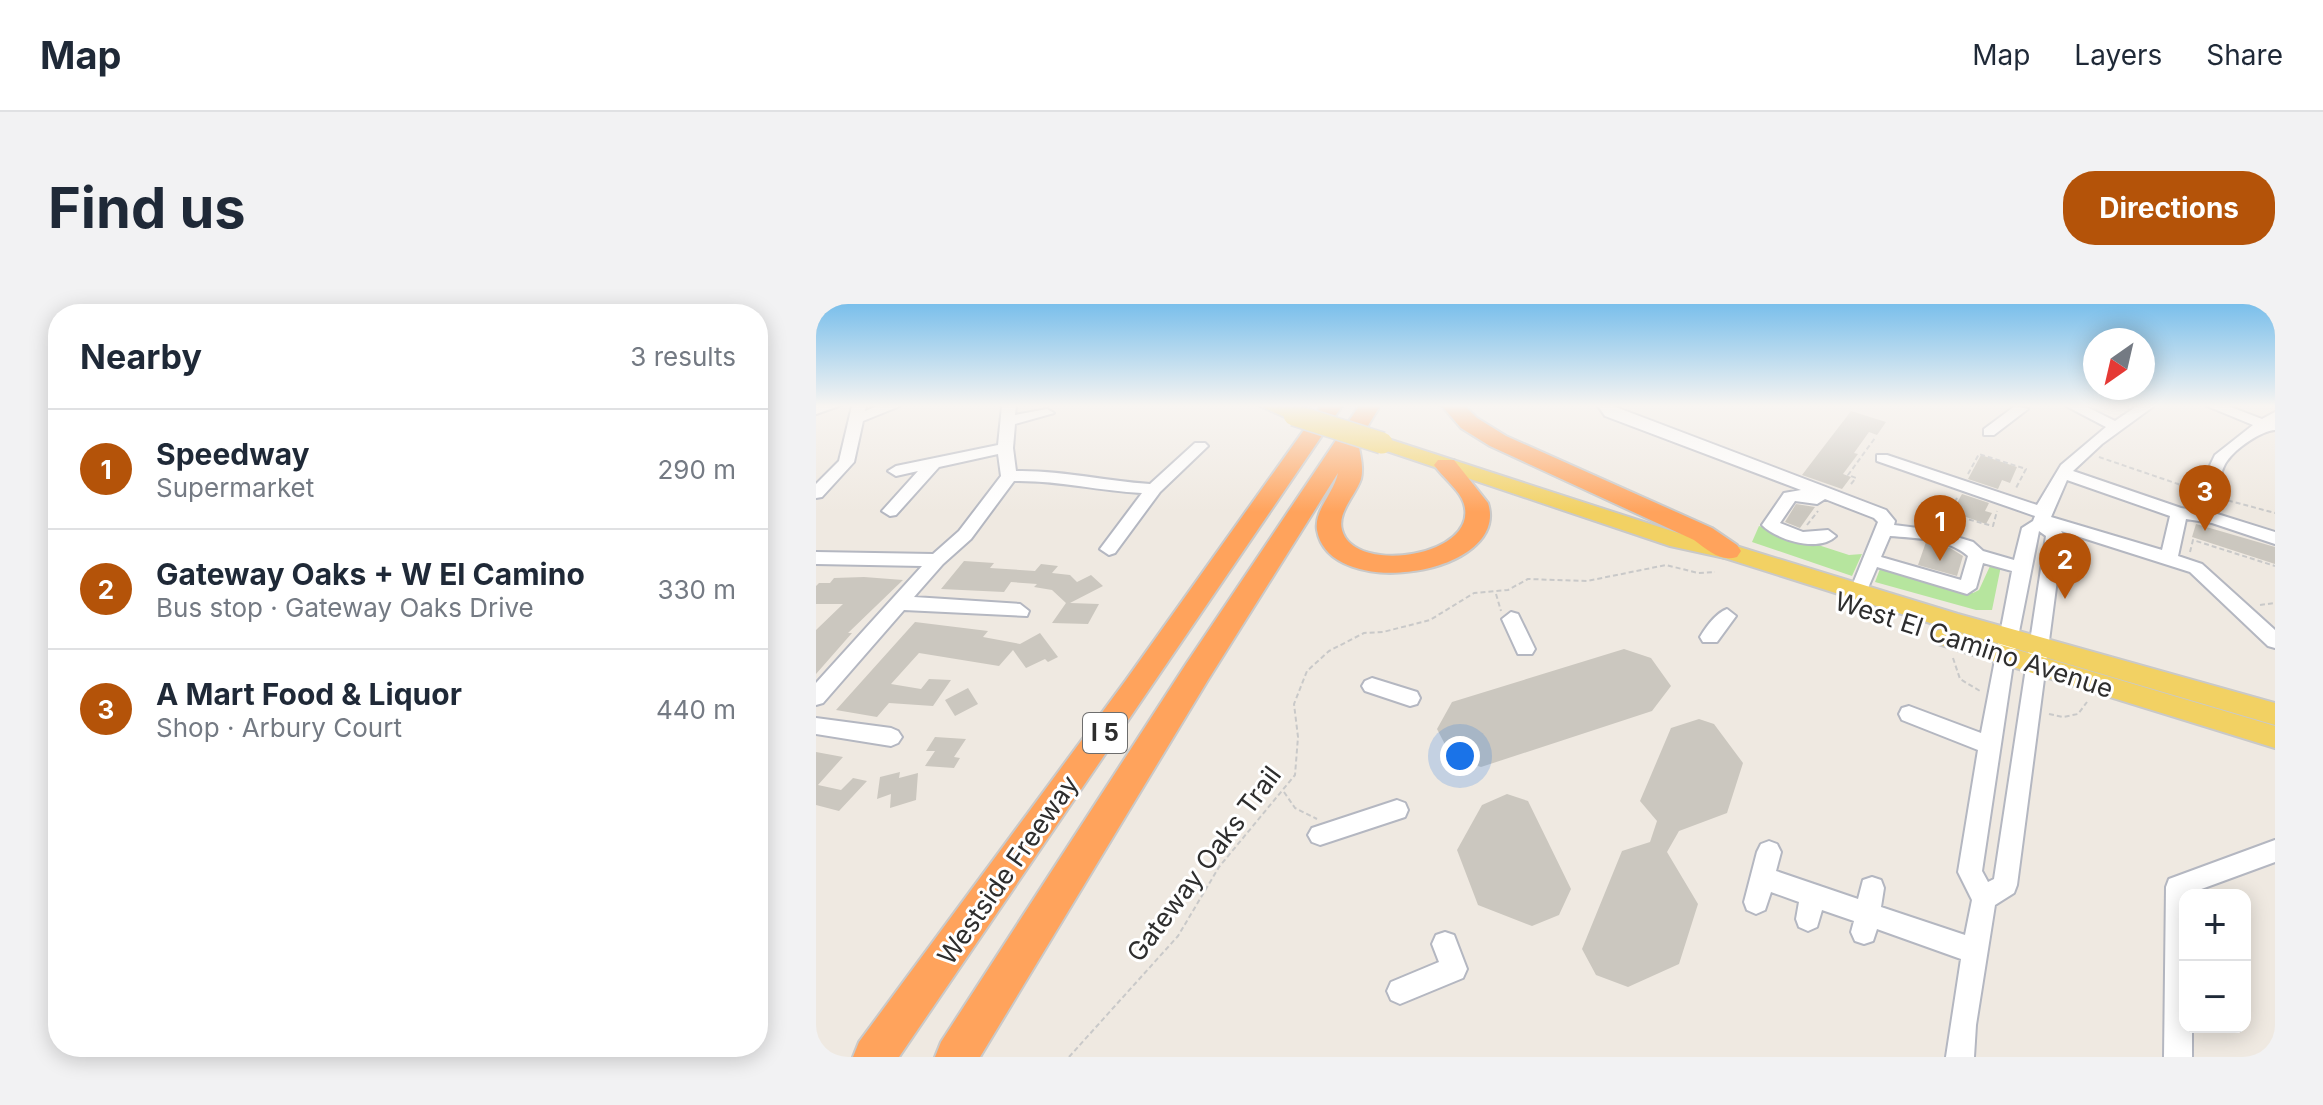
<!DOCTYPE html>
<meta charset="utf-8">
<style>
:root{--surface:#fff;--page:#f2f2f3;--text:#1f2937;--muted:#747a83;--line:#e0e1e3;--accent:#b45309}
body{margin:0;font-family:Inter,sans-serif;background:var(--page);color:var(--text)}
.controls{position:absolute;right:24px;bottom:24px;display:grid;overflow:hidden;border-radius:16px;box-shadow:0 4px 20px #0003}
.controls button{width:72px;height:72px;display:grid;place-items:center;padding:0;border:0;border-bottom:2px solid var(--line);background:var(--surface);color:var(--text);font:40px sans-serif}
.compass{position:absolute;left:1267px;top:24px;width:72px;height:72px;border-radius:50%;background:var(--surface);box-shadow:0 4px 20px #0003;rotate:214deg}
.you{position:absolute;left:644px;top:452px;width:28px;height:28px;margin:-20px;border:6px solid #fff;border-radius:50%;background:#1a73e8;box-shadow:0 0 0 12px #1a73e833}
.badge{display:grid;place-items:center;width:52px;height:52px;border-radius:50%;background:var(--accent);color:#fff;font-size:26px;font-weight:700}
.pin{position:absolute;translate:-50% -66px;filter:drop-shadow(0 2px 4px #0008)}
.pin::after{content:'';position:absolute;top:42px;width:28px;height:24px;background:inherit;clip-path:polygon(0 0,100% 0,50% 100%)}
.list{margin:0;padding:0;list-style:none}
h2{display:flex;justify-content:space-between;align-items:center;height:104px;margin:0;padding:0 32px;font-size:34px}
h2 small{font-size:26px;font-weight:400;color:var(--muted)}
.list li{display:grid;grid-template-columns:52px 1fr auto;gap:24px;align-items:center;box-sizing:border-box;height:120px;padding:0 32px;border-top:2px solid var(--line)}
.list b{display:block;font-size:30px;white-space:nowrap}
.list p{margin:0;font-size:26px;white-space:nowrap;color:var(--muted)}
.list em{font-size:26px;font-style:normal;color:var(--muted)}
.map{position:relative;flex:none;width:1459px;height:753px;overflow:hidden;border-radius:32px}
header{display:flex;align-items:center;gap:48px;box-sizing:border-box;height:112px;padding:0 40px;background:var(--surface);border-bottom:2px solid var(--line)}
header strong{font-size:38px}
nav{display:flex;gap:44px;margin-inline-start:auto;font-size:28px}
.intro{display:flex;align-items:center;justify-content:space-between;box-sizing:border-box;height:192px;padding:0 48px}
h1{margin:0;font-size:56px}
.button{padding:20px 36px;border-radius:32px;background:var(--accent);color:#fff;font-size:28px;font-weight:700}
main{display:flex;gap:48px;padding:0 48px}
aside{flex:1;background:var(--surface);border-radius:32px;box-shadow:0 4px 20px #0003}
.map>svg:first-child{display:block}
.green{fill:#b6e59e}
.building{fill:#cbc7bf}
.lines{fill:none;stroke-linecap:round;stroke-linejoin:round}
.minor-casing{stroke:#b4b7c1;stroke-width:4}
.major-casing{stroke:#c9c9c9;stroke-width:4}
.highway-casing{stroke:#c9c9c9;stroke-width:4}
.path{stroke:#c9c9c9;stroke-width:2;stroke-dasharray:5 3;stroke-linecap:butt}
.minor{fill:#fff;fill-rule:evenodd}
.major{fill:#f2d163;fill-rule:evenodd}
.highway{fill:#ffa35c;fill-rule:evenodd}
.major-bridge-casing{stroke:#c9c9c9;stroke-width:24;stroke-linecap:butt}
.major-bridge{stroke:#f2d163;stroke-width:21}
.labels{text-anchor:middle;stroke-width:6;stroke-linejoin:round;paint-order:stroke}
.shield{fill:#fff;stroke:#6d6d6d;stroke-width:2}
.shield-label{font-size:24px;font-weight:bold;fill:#2e2e2e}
.street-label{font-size:26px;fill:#2e2e2e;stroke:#fff}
</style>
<header>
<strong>Map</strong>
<nav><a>Map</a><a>Layers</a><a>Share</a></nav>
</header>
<div class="intro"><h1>Find us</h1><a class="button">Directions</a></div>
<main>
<aside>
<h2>Nearby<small>3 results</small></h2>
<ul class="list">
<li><span class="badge">1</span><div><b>Speedway</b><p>Supermarket</p></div><em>290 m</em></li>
<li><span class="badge">2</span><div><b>Gateway Oaks + W El Camino</b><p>Bus stop · Gateway Oaks Drive</p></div><em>330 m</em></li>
<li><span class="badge">3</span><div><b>A Mart Food &amp; Liquor</b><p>Shop · Arbury Court</p></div><em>440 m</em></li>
</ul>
</aside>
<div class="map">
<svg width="1459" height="753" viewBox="0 0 1459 753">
<rect width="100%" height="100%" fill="#efe9e1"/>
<path class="green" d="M943 222 1033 251 1046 250 1036 272 936 238Z
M1174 262H1185L1176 306H1160L1059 278 1064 265 1068 263 1157 289 1163 286Z"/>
<path class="building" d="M1035 107 1070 118 1061 131 1053 128 1038 149 1042 150 1027 170 1035 173 1026 185 986 171Z
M1165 151 1201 163 1194 179 1186 176 1182 185 1152 175Z
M1146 190 1173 199 1169 207 1176 209 1170 220 1136 208Z
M980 200 999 203 984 224 969 218Z
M1380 220 1459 243V260L1376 233Z
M1110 238 1134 244 1147 252 1141 272 1102 261Z
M148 257 178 259 174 264 219 267 225 260 242 262 236 269 254 271 261 278 275 271 287 282 254 299 283 300 272 320 236 319 250 299 236 286 218 283 221 280 195 278 188 288 125 285Z
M48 273 87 276 32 329H36L0 370V326L27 300H0V282L3 279H14L18 274Z
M99 318 172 327 167 333 204 340 224 329 242 353 232 358 229 355 210 364 197 346 183 362 103 349 75 380 105 385 113 375 135 376 117 402 73 399 61 413 20 406Z
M808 345 835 354 855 382 836 407 665 463 636 454 621 425 636 398Z
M152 384 162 400 139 412 129 396Z
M883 415 898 420 927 459 911 509 863 527 851 548 882 600 863 660 812 683 780 671 766 645 806 547 834 538 841 517 824 497 855 424Z
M119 433 150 435 138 453 144 454 138 464 109 462 119 447H110Z
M0 448 27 453 2 481 25 486 37 474 51 477 23 507 0 501Z
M84 468 83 474 102 469 100 496 74 504 75 490 61 495 64 473Z
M691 490 712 497 755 585 743 611 716 622 662 601 641 546 666 501Z"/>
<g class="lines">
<defs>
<path id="minor" d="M0 102H23L0 110Z
M36 102H50L49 107 62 102H84L47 117 38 158 6 193 0 194V180L23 157Z
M186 102H200L199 111 231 105 238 109 199 120 197 144 200 167C245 166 289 177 334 180L379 139H389L392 142 344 188 299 249 293 251 284 245 326 189C283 187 241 176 198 177L155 235 127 260 98 293 204 300 213 307 211 312 88 306 7 399 0 401V379L106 262 0 260V248L117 250 143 227 185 172 182 150 123 163 80 211 74 212 66 207 102 167 80 172 72 167 80 162 182 141Z
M782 102H797L1070 206 1079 217 1078 221 1118 226 1157 238 1167 247 1198 256 1206 224 1217 217 1219 212 1061 157V151H1071L1221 201 1245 161 1290 123 1250 102H1269L1299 117 1321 102H1338L1286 140 1257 167 1365 204 1398 209 1459 228V240L1396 219 1370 215 1362 252 1386 260 1459 326V344L1452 342 1374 268 1245 227 1247 230 1201 581 1198 589 1179 601 1160 721 1158 753H1130L1145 655 1061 625 1057 637 1048 640 1039 637 1035 628 1038 617 1006 606 1001 623 992 627 983 623 980 615 983 598 955 588 949 606 940 610 931 606 928 598 941 548 945 540 953 537 961 540 965 548 960 567 1042 595 1047 576 1056 573 1065 576 1068 584 1065 603 1149 631 1156 596 1142 568 1162 446 1086 416 1083 410 1086 404 1093 402 1165 429 1196 267 1167 259 1160 284 1151 290 1061 263 1049 291H1037L1034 287 1062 218 1058 214 1009 195 1001 200 979 197 964 219 987 228 1012 226 1020 232C1003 249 961 236 946 221L968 189 985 186 789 112ZM1251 176 1354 212 1346 246 1235 213ZM1223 227 1230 232 1178 575 1172 578 1166 567 1198 353ZM1074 232C1099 234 1132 234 1152 252L1145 276 1065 253Z
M1199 102 1212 105 1178 131H1168V125Z
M1391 102H1412L1446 115 1459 108V126C1445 127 1420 144 1411 157 1404 166 1406 179 1394 183L1386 178 1399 151 1437 121Z
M911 305 920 312 901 338H887L884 333C890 323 900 309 911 305Z
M695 308 702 310 719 345 716 350H702L686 315Z
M556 374 601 388 604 394 601 400 594 402 549 387 546 382 549 377Z
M0 414 75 424 82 427 86 433 82 439 75 442 0 430Z
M581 496 589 499 592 506 589 513 504 541 496 538 492 531 496 524Z
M1459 536V558L1369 591V723H1376V753H1348L1350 583 1353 575Z
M629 628 638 631 651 665 647 674 584 700 575 696 571 687 575 678 623 658 616 640 620 631Z"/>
<path id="major" d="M444 102H472L487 111 478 117Z
M566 133 865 230 920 242 1142 310 1459 399V421L1130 324 909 254 854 242 559 143 556 139Z
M1128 324 1459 422V444L1119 339 1116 333 1119 327Z"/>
<path id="highway" d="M505 102H526L83 753H37L43 738 310 376Z
M543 102H564L542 138C544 150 548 163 545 175 540 191 521 208 526 226 538 272 664 252 648 200 644 186 627 174 618 161L622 156H638L672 199C695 271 513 299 501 226 498 206 518 189 522 169L392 376 164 753H119L125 738 370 360Z
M626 102H649L661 114 690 132 896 224 921 241 925 247 921 253C904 258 892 246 878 236L674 142 645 124Z"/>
</defs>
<use href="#minor" class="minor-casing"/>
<use href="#major" class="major-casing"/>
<use href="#highway" class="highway-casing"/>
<path class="path" d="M1283 153 1403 194 1459 209
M1152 170 1163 150 1210 165 1200 184
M1035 180 1040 174 1032 171 1059 134
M1141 194 1132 210 1177 222 1181 207
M991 221 1002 207
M1374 248 1377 236 1459 262
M680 290 685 307
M1444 301 1459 299
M1137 354 1144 375 1164 387
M1233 410 1247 413 1262 410 1271 398
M468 488 479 504 501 515
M253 753 362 632 403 563 479 471 482 433 478 400 491 367 513 347 548 329 567 328 614 316 658 289 692 286 712 275 771 277 850 261 882 269 899 268"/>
<use href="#minor" class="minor"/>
<use href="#major" class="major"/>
<use href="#highway" class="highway"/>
<defs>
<path id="major-bridge" d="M478 111 566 139"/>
</defs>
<use href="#major-bridge" class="major-bridge-casing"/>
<use href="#major-bridge" class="major-bridge"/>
</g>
<linearGradient id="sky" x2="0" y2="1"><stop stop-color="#7abfeb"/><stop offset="0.49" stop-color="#f8f5f2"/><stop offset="1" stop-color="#f8f5f2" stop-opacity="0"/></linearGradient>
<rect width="1459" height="208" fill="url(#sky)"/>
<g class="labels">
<rect class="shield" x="267" y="409" width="44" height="40" rx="6"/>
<g class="shield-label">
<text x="289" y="437">I 5</text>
</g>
<g class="street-label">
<text transform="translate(1158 341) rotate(18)" y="9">West El Camino Avenue</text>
<text transform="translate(388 560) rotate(-53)" y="9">Gateway Oaks Trail</text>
<text transform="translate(192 566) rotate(-55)" y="9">Westside Freeway</text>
</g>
</g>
</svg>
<div class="controls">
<button>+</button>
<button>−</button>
</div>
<svg class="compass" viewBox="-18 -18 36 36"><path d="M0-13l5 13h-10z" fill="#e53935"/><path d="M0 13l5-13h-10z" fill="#747a83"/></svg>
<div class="you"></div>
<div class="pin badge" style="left:1124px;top:257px">1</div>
<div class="pin badge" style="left:1249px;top:295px">2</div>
<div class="pin badge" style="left:1389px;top:227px">3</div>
</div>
</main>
